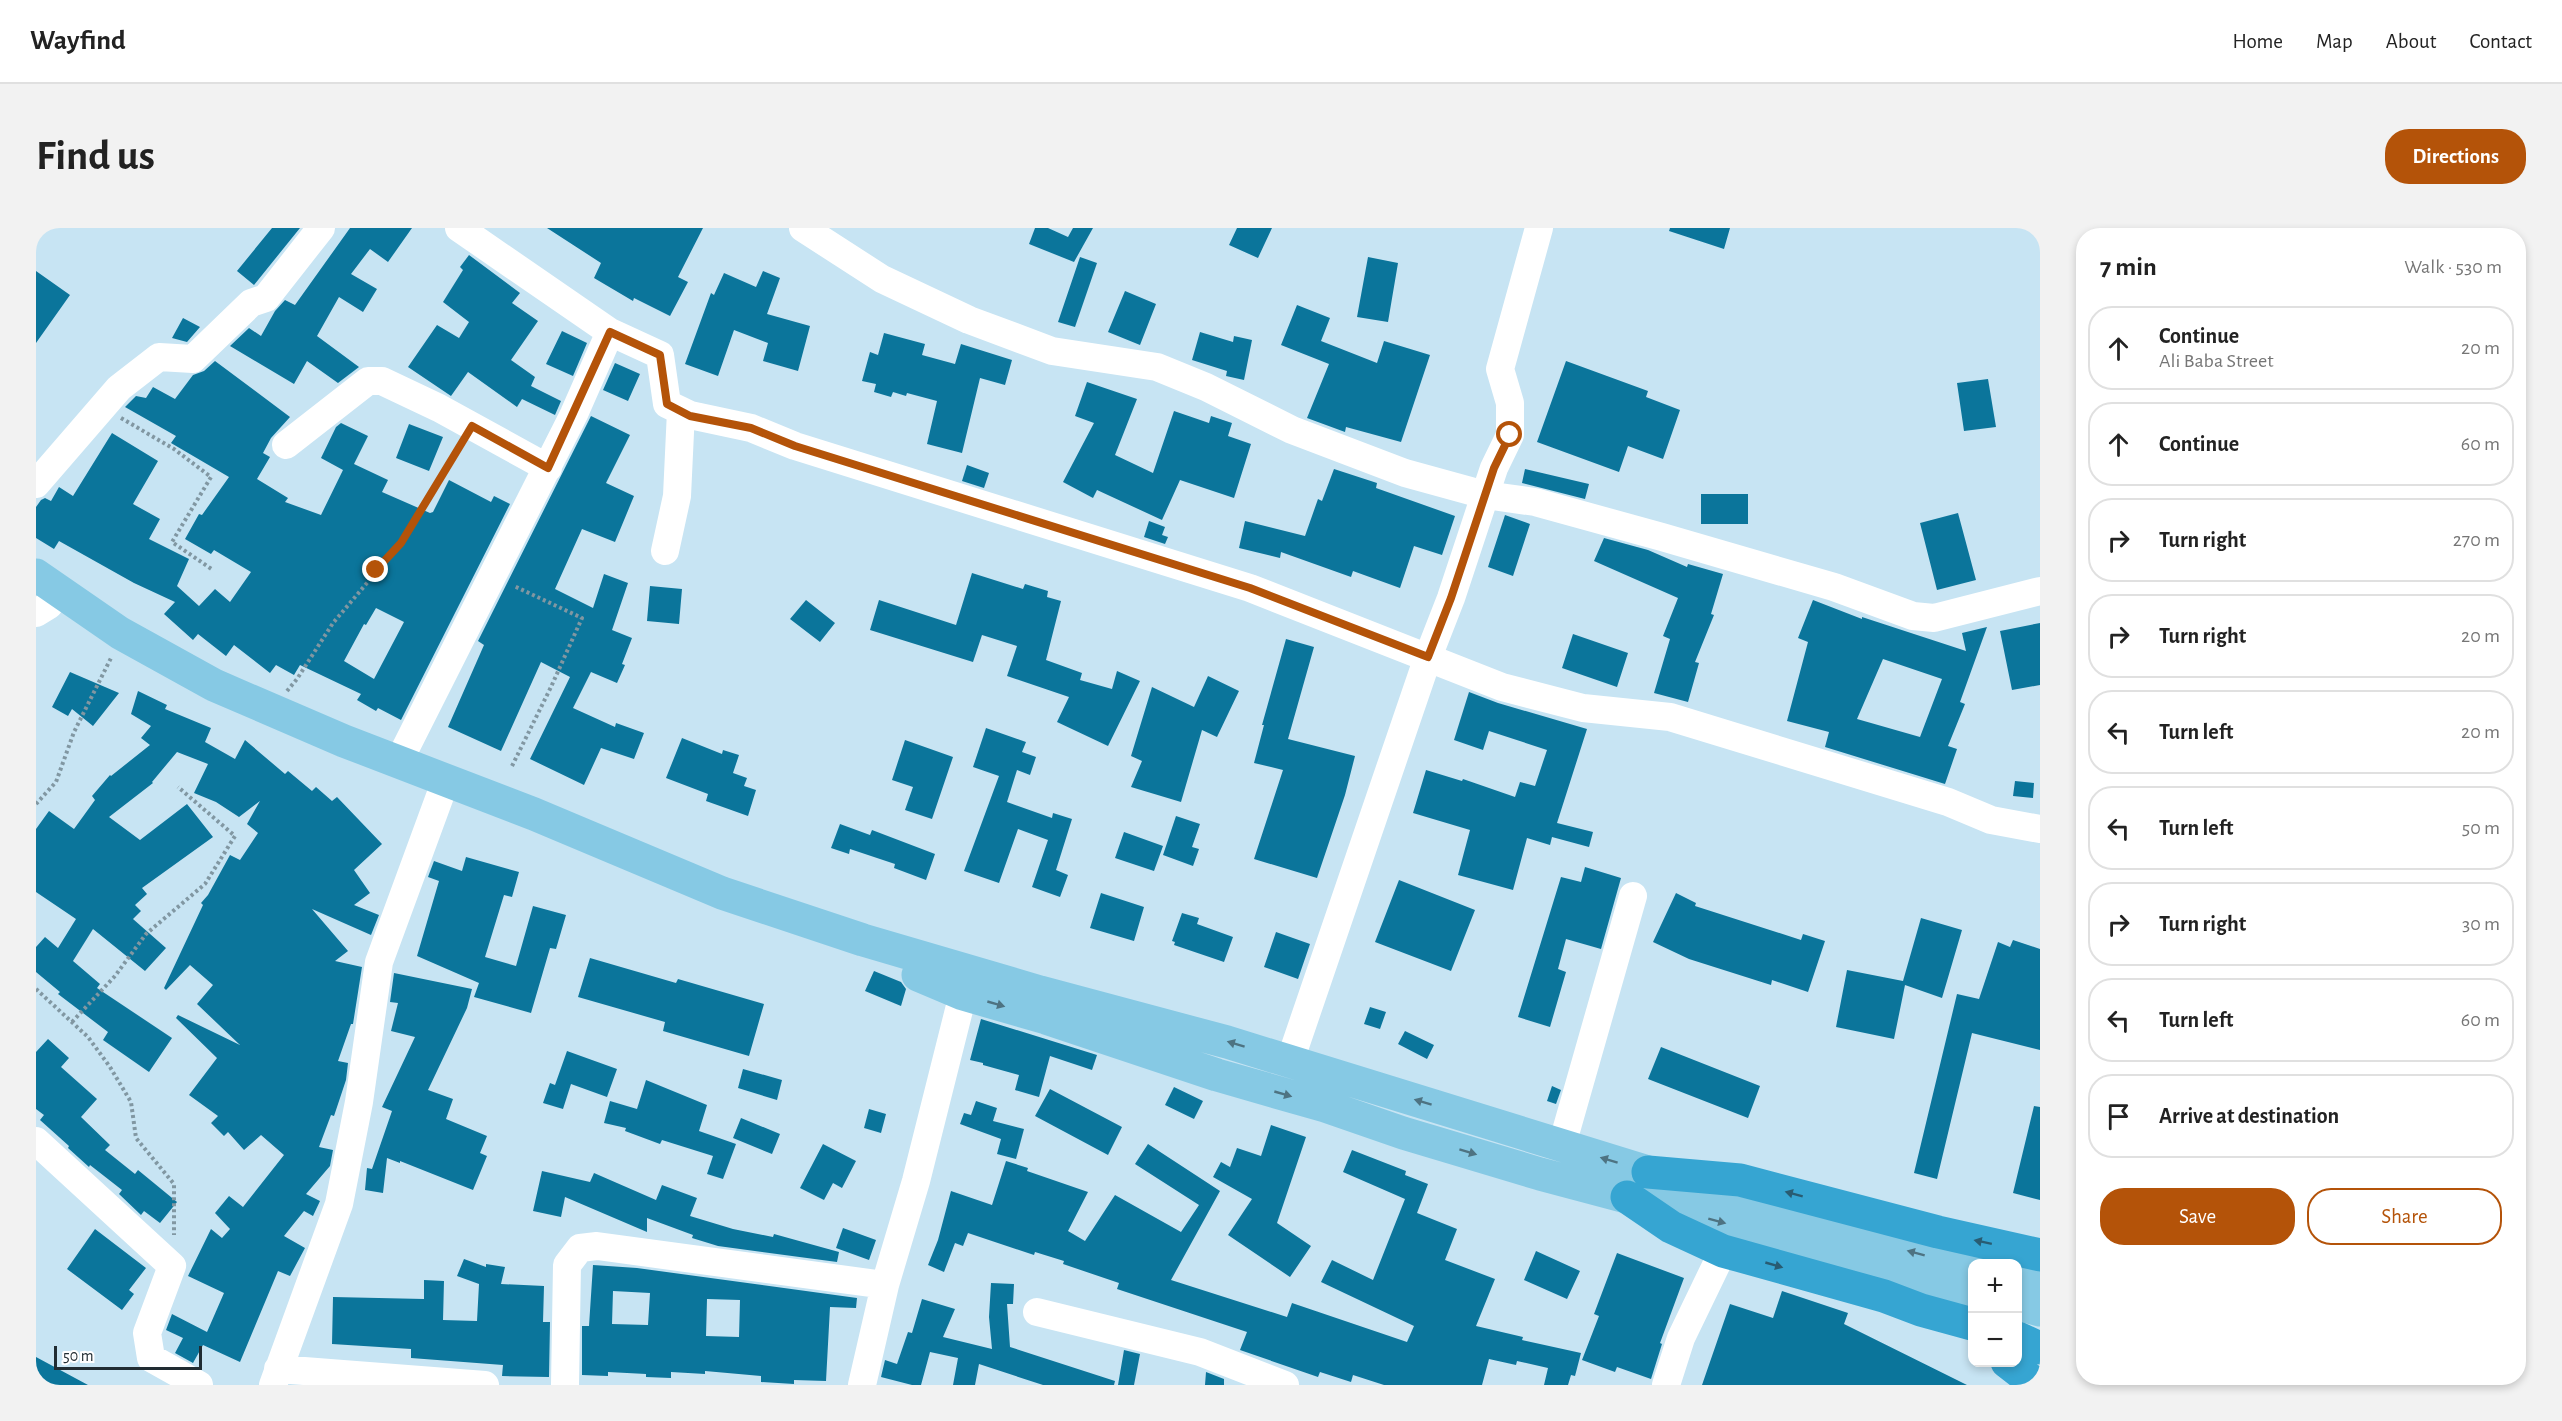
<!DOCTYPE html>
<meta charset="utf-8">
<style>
:root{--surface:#fff;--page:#f2f2f2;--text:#222;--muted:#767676;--line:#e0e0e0;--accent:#b45309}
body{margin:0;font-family:"Alegreya Sans",sans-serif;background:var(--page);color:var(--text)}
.controls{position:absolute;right:18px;bottom:18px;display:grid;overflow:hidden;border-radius:12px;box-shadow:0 3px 9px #0003}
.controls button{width:54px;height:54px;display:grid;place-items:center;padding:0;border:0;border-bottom:2px solid var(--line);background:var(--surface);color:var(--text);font:30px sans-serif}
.scale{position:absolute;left:18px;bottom:15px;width:148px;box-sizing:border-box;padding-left:6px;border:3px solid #212c32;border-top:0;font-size:16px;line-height:21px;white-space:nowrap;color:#212c32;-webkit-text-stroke:4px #fff;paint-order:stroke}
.stop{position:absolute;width:18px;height:18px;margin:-14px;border:4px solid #b45309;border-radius:50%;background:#fff}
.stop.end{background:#b45309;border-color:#fff;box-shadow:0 2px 6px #0008}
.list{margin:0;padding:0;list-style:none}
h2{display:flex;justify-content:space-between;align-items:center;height:78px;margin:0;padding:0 24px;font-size:26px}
h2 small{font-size:20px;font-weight:400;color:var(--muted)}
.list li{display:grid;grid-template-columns:39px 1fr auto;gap:18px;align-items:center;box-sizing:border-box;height:84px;margin:0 12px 12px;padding:0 12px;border:2px solid var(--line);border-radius:24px}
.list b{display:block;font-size:22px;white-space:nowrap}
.list p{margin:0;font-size:20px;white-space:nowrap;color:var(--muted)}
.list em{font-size:20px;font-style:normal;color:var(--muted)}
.actions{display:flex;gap:12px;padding:18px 24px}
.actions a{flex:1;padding:14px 0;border:2px solid var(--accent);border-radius:24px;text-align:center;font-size:21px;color:var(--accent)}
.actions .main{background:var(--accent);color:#fff}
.icon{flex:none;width:33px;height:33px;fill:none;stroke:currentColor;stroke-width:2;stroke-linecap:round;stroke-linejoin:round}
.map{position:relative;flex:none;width:2004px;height:1157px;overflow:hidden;border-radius:24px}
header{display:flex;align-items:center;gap:36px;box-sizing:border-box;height:84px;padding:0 30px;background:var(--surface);border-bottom:2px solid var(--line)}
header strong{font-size:28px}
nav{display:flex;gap:33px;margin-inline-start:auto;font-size:21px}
.intro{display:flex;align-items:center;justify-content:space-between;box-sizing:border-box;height:144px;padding:0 36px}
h1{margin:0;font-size:42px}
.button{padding:15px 27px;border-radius:24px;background:var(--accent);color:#fff;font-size:21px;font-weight:700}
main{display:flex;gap:36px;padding:0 36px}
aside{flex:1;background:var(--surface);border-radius:24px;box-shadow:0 3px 9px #0003}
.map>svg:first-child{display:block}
.building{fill:#0b759b;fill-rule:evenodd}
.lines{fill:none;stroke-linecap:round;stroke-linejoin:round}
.path{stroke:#8197a2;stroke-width:4;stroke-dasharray:3 3;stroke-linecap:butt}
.minor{stroke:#fff;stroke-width:28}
.major{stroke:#86c9e4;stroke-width:33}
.highway{stroke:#36a5d2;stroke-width:33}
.oneway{fill:#4e7382}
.oneway2{fill:#295c72}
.route{stroke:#b45309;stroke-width:8}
</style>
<header>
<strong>Wayfind</strong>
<nav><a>Home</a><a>Map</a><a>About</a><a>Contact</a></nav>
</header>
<div class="intro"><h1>Find us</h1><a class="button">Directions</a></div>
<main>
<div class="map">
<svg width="2004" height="1157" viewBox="0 0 2004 1157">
<rect width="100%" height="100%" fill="#c7e4f3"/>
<path class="building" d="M236 0H264L218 57 201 43Z
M314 0H376L352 34 334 21 315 46 341 61 327 84 303 69 281 108 323 139 302 155 271 133 258 156 194 118 213 100 225 108 239 83 249 72 259 77Z
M511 0H667L642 49 652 54 634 88 598 70 597 73 558 50 565 35Z
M999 0H1012L1032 9 1037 0H1057L1038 34 993 16Z
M1201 0H1236L1222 30 1193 17Z
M1634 0H1694L1688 21 1633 3Z
M433 27 484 65 476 75 502 93 475 132 499 149 495 158 525 173 519 187 486 171 481 179 432 144 415 168 372 139 401 97 423 110 433 94 407 74 427 42 424 39Z
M1044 29 1061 35 1039 99 1022 94Z
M1332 29 1362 35 1352 94 1321 89Z
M0 43 34 67 0 115Z
M727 43 744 50 731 86 774 98 762 143 727 133 732 115 698 102 682 148 649 136 675 65 678 67 688 45 720 59Z
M1089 63 1120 76 1104 117 1072 104Z
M1261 77 1294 90 1285 113 1341 135 1348 113 1394 127 1365 214 1310 199 1309 204 1271 190 1293 136 1245 117Z
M147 90 164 99 151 114 136 110Z
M526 103 551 115 537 148 510 136Z
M1164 104 1197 114 1198 108 1216 112 1208 152 1190 148 1191 143 1156 132Z
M848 105 889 116 886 127 919 136 925 116 976 132 969 157 944 150 926 225 891 216 901 173 871 165 870 168 857 164 855 169 838 164 840 156 826 153 834 124 842 127Z
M179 133 254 189 235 210 227 225 234 229 221 251 252 270 249 274 285 287 307 242 285 230 300 199 305 195 332 208 318 236 352 252 346 264 394 285 397 284 413 252 455 274 458 268 474 276 365 492 342 480 340 483 321 472 325 466 264 437 258 447 240 437 234 445 198 417 190 428 162 406 157 412 128 386 139 374 98 355 23 313 18 321 0 310V279L5 272 9 270 15 273 23 259 37 268 76 205 122 233 97 276 124 291 113 311 153 331 141 358 163 378 179 361 194 374 215 344 178 322 175 326 149 311 163 286 166 287 193 249 135 215 140 208 89 179 100 168 110 170 117 159 139 171 157 147 168 143ZM340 380 368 394 338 451 308 433 328 396 330 397Z
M1530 133 1612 163 1610 169 1644 182 1627 231 1592 218 1583 244 1501 214Z
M579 135 604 146 592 173 567 162Z
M1952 151 1960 199 1928 203 1921 155Z
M1051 154 1101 171 1079 227 1117 245 1138 183 1173 195 1175 188 1196 195 1192 208 1215 216 1198 270 1144 252 1126 292 1061 262 1057 270 1027 254 1058 195 1039 188Z
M555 188 594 207 570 255 598 268 579 314 546 301 519 361 557 380 568 346 592 355 576 402 596 410 586 436 589 437 581 455 555 444 537 480 579 499 580 495 608 505 598 531 565 520 548 557 494 531 534 449 505 434 465 523 412 499 448 417 442 413Z
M373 196 407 209 393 243 360 230Z
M931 237 953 245 948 260 926 253Z
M1298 241 1341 255 1340 260 1419 288 1406 327 1378 318 1364 360 1317 343 1315 349 1245 324 1244 330 1203 320 1209 293 1269 308 1282 271 1286 273Z
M1489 241 1553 256 1549 271 1486 255Z
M1665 266H1712V296H1665Z
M1922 285 1940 352 1901 362 1884 295Z
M1469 287 1494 296 1477 348 1452 339Z
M1113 293 1129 299 1126 307 1132 309 1129 316 1108 309Z
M1568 310 1612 322 1651 339 1652 336 1687 346 1675 386 1678 387 1659 434 1663 435 1652 474 1618 465 1634 411 1627 408 1642 370 1558 333Z
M936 345 987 361 989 356 1012 363 1011 369 1025 373 1010 432 1046 445 1044 452 1076 461 1081 443 1104 453 1072 518 1021 494 1033 469 971 448 981 418 946 407 937 434 834 402 843 372 920 397Z
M614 358 646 361 643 396 611 393Z
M770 372 799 395 784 414 754 391Z
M1777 372 1826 391V389L1930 423 1926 405 1951 399 1924 474 1929 476 1912 518 1921 521 1909 556 1789 519 1793 504 1751 493 1772 414 1762 410ZM1847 431 1906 451 1884 509 1821 491Z
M2004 395V457L1976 462 1964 403Z
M1537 406 1592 425 1581 459 1526 440Z
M1250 411 1278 419 1252 511 1319 528 1309 567 1281 650 1218 631 1247 542 1218 535 1228 497H1226Z
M34 444 83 465 57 498 36 481 32 488 16 479Z
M1172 448 1203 463 1181 509 1166 502 1145 574 1095 559 1106 533 1095 528 1116 459 1158 479Z
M102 463 131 477 129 481 175 500 169 514 199 531 209 512 249 546 252 543 276 563 280 559 296 573 301 569 346 616 318 642 334 665 318 677 343 687 335 707 276 681 312 723 299 733 326 739 317 796H315L302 833 312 835 310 852 298 888 295 887 283 919 297 922 294 938 270 966 284 973 277 988 268 983 248 1008 269 1020 254 1048 242 1043 204 1134 167 1117 157 1135 139 1125 147 1110 130 1102 136 1086 171 1104 188 1065 152 1048 175 1001 186 1010 194 1001 179 985 193 968 207 979 248 927 225 907 208 922 192 904 188 908 175 895 182 888 153 867 181 830 140 790 142 787 204 817 161 776 177 757 154 737 130 762 128 760 167 677 165 675 172 667 194 627 204 632 222 605 211 596 224 573 203 589 180 574 158 565 172 536 141 524 116 554 117 555 73 589 104 612 151 576 177 609 106 660 111 666 99 677 105 683 97 691 130 720 109 743 57 701 37 733 64 756 61 760 136 810 113 844 67 812 72 804 22 766 24 764 0 744V719L9 709 22 720 40 691 0 664V601L13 583 38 601 59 572 56 568 74 547 75 548 114 517 105 510 115 498 95 486Z
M1433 464 1462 475 1551 501 1521 595 1557 604 1553 619 1516 609 1514 617 1491 610 1477 662 1422 647 1434 602 1377 585 1390 542 1426 553 1427 551 1479 569 1484 554 1499 558 1511 522 1453 503 1447 522 1418 512Z
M950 500 990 514 986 524 1000 529 994 547 981 542 971 574 1016 590 1017 585 1036 591 1020 642 1032 647 1024 669 996 659 1012 612 982 601 963 655 928 643 963 548 937 539Z
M646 510 686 526 687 522 703 527 697 545 711 550 708 558 720 562 712 588 670 573 672 566 630 550Z
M869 512 917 529 896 591 869 582 877 559 856 552Z
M1979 553 1998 555 1997 570 1977 568Z
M1140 588 1164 596 1156 619 1163 621 1157 638 1127 627Z
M804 596 834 607 836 602 899 626 890 652 858 640 859 636 814 621 813 626 795 620Z
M1088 604 1127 618 1118 643 1079 630Z
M430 629 483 644 476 669 468 667 449 729 480 738 497 678 530 687 520 721 514 720 495 785 438 769 443 755 381 728 403 653 392 649 398 633 426 643Z
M1549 639 1585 650 1565 721 1530 711 1522 741 1530 744 1514 799 1482 789 1525 649 1545 654Z
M1363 652 1439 682 1415 743 1339 714Z
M1065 665 1108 679 1098 713 1054 700Z
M1640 665 1660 675 1659 678 1765 712 1767 706 1789 713 1772 764 1736 752 1735 757 1653 731 1617 714Z
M1146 685 1163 690 1161 696 1197 709 1188 734 1138 717 1139 714 1136 713Z
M1885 690 1926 702 1906 770 1869 757 1858 811 1800 799 1811 742 1867 753Z
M1240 704 1274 716 1262 751 1228 739Z
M1977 712 2004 721V822L1936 805 1901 951 1878 945 1921 766 1943 771 1962 714 1974 719Z
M554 730 640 755 642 751 728 776 713 828 627 803 629 794 542 769Z
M838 743 865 754 870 761 865 778 829 763Z
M358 745 436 761 431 780 392 862 417 871 410 891 451 908 444 925 451 928 437 962 364 933V935L351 930 347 965 329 962 331 940 336 941 356 883 346 879 379 809 355 803 362 775 354 774Z
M1334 779 1350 784 1344 801 1328 796Z
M945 791 1061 827 1056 842 1014 828 1003 869 979 862 983 847 947 837V835L934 832Z
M1369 803 1398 817 1391 831 1362 816Z
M12 811 33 830 25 839 61 871 45 889 74 917 69 922 99 946 102 942 141 974 124 995 108 983 105 987 83 966 86 962 54 937 53 939 32 920 33 918 4 892 8 887 0 881V824Z
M1625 819 1724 858 1712 890 1612 851Z
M531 823 581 841 571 869 535 856 527 881 507 875 514 855 519 857Z
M707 841 746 852 741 872 702 860Z
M610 852 671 877 663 903 700 916 687 951 671 946 677 928 626 912 624 916 589 903 590 900 568 895 574 873 601 881Z
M1516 858 1525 862 1520 876 1511 873Z
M1138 859 1167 873 1158 891 1129 877Z
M1014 861 1086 899 1072 927 999 888Z
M940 873 961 880 957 893 988 901 980 931 961 926 965 911 924 896 928 885 935 887Z
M1998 878 2004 879V972L1977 965Z
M833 881 850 886 845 905 828 900Z
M705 890 744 906 736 926 697 910Z
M1235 897 1270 909 1241 995 1275 1018 1254 1049 1192 1007 1216 971 1177 949 1185 934 1194 939 1201 920 1225 928Z
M787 916 820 933 806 960 797 955 788 972 764 960Z
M1112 916 1184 963 1135 1052 1251 1089 1256 1075 1371 1114 1378 1098 1285 1054 1296 1032 1337 1052 1369 971 1307 944 1316 922 1370 943 1369 947 1392 956 1381 985 1421 1001 1409 1032 1459 1051 1440 1098 1487 1109 1486 1112 1545 1125 1539 1148 1535 1147 1532 1157H1508L1512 1140 1481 1133 1480 1137 1453 1131 1446 1157H1348L1317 1147 1315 1154 1284 1144 1282 1149 1204 1122 1211 1104 1081 1061 1083 1055 1027 1036 1028 1033 999 1024 998 1027 932 1005 927 1018 919 1015 908 1044 892 1037 902 1012 915 963 956 977 970 933 992 940 991 943 1052 964 1032 1003 1049 1013 1079 967 1145 1004 1163 977 1099 936Z
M506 943 554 954 558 945 620 972 626 957 661 970 654 988 697 1001 737 1009 738 1006 803 1024 801 1034 682 1018 656 1010 657 1007 611 990V1004L529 969 525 989 497 983Z
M807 1000 840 1012 833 1032 800 1020Z
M59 1001 110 1040 93 1062 98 1066 86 1082 31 1041Z
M1500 1023 1544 1043 1531 1071 1488 1052Z
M1581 1025 1648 1050 1624 1115 1626 1116 1615 1151 1581 1139 1579 1144 1546 1132 1563 1088 1558 1086Z
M428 1031 450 1039V1036L469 1039 465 1056 508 1058 507 1094H514L513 1149 466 1148 467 1137 375 1130V1121L296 1116 297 1069 388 1071V1052L408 1053 407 1092 441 1093 443 1056 421 1048Z
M557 1037 601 1040 821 1070 820 1080 794 1079 790 1153 758 1152V1156L725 1154V1148L669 1143V1146L635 1144V1150L610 1149V1146L572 1144V1148L546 1147V1098H553ZM577 1063 614 1065 612 1097 576 1096ZM671 1071 704 1072 703 1109 670 1108Z
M955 1055 978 1056 977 1076H971L974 1119 1079 1153 1078 1157H1007L943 1136 939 1157H917L922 1130 894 1124 885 1157H876L845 1149 849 1132 861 1136 872 1104 876 1105 886 1071 919 1081 907 1109 956 1121 953 1089Z
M1746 1063 1812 1085 1808 1096 1931 1157H1666L1694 1076 1737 1090Z
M1088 1122 1104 1126 1098 1157H1082Z
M0 1129 52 1157H0Z
M1170 1144 1188 1151V1157H1169Z"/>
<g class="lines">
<path class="path" d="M85 190 138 221 175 249 136 314 177 342
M251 463 261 451 297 395 365 315 425 218
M476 538 515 459 546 390 478 358
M0 576 20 554 38 504 75 430
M0 761 52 809 74 839 95 874 100 910 138 956V1007
M36 794 79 748 110 706 169 656 199 608 142 559"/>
<path class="minor" d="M767 0 846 51 933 92 1016 123 1121 139 1170 159 1256 202 1369 245 1449 267 1499 274 1626 309 1798 359 1877 388 1898 390 2004 363
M574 104 624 127 631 176 654 187 715 200 759 218 1214 360 1466 459 1547 480 1634 489 1912 574 1955 592 2004 601
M250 217 332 153H346L403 180 512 240
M0 256 83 160 123 129 157 131 215 75 230 70 285 0
M629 323 641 268 645 183
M0 385 13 377
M362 535 538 186 574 104 423 0
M1254 833 1392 429 1415 370 1458 240 1474 207V175L1464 141 1503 0
M0 913 136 1038 111 1105 115 1130 163 1157
M1526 917 1597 668
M1001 1084 1164 1124 1249 1157
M242 1141 449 1157
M237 1157 303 976 323 874 343 734 404 568
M529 1157 531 1037 544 1020 561 1018 849 1057
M826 1157 849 1057 880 953 927 766 925 746
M1630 1157 1645 1110 1687 1023"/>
<path class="major" d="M0 347 84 405 178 457 308 513 498 586 686 665 827 712 1004 764 1191 814 1612 944 1702 976 1936 1040
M882 747 927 766 1010 790 1181 847 1289 878 1367 905 1504 946 1692 996 1837 1042 1936 1065
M1982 1052 2004 1057
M1982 1076 2004 1082"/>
<path class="highway" d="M1612 944 1704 952 1902 1004 2004 1027
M1591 969 1635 999 1687 1023 1848 1068 1885 1082 1936 1096
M1982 1110 2004 1120
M1971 1134 2001 1157"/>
</g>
<defs><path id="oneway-solid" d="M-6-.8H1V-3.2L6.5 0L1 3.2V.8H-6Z" transform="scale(1.5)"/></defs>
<g class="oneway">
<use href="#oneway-solid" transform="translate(960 776) rotate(16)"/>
<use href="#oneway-solid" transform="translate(1200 816) rotate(-163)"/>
<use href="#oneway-solid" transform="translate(1247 866) rotate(16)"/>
<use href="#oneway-solid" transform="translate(1387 874) rotate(-163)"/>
<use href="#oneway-solid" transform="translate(1432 924) rotate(17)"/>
<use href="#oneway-solid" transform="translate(1573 932) rotate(-163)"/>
<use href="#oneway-solid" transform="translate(1681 993) rotate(15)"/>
<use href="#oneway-solid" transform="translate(1880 1025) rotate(-165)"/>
</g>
<g class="oneway2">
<use href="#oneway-solid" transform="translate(1758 966) rotate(-165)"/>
<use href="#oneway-solid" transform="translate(1947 1014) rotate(-168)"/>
<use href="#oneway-solid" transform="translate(1738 1037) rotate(16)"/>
</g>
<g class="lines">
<path class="route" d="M340 342 365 315 436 198 512 240 574 104 624 127 631 176 654 188 715 200 759 218 1214 360 1392 429 1415 370 1458 240 1474 207"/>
</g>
</svg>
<div class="controls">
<button>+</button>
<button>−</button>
</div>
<div class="scale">50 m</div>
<div class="stop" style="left:1474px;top:207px"></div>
<div class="stop end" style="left:340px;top:342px"></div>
</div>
<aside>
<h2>7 min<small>Walk · 530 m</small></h2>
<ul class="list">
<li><svg class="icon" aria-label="ahead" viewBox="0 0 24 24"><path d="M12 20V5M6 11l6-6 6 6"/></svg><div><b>Continue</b><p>Ali Baba Street</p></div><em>20 m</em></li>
<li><svg class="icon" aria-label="ahead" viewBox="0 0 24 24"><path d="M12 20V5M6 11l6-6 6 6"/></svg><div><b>Continue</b></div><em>60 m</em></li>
<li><svg class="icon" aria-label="right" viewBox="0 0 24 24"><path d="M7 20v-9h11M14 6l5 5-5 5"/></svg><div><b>Turn right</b></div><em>270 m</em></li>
<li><svg class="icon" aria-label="right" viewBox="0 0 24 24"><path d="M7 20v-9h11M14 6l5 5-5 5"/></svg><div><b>Turn right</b></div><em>20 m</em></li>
<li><svg class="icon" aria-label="left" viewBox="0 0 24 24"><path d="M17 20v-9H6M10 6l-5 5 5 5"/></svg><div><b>Turn left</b></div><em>20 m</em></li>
<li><svg class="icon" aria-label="left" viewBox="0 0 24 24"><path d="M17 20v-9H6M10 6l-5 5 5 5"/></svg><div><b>Turn left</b></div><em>50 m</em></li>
<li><svg class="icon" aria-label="right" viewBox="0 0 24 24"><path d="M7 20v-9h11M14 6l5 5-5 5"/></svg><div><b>Turn right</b></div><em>30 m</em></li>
<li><svg class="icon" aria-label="left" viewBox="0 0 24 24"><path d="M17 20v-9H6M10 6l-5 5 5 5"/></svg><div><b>Turn left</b></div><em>60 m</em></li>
<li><svg class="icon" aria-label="arrive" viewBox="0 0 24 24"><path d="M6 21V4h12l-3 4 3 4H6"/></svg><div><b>Arrive at destination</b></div></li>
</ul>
<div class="actions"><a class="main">Save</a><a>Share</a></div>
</aside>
</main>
